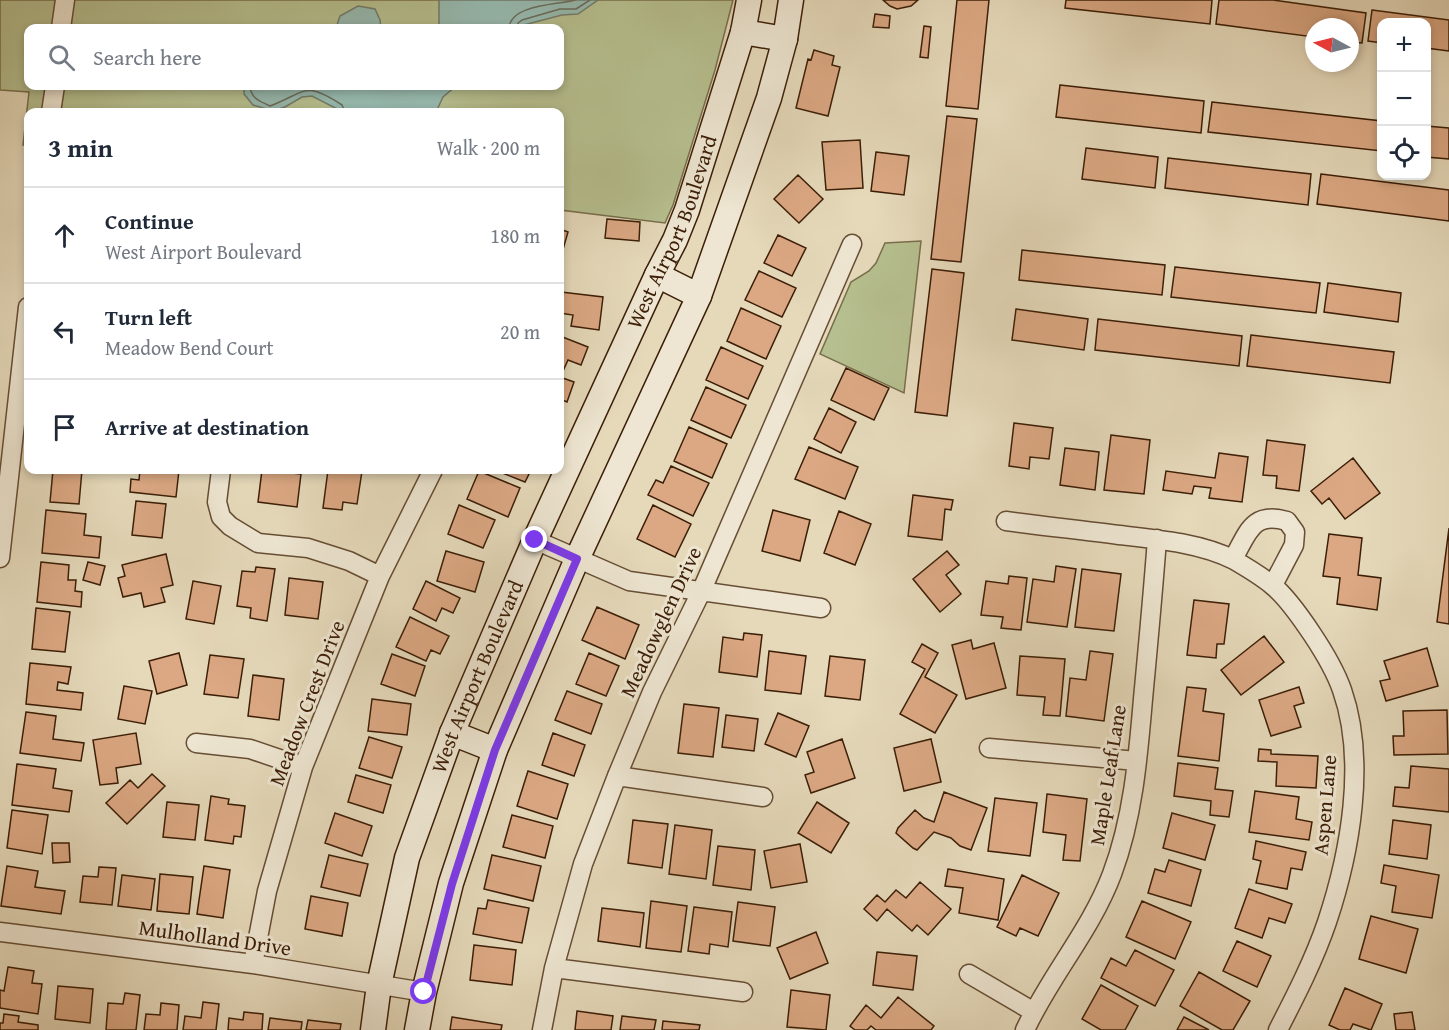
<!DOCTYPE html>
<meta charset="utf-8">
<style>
:root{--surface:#fff;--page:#f6f6f7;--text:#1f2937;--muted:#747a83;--line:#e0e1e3}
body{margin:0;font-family:"Gentium Book Plus",serif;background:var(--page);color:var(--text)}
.controls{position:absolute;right:18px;top:18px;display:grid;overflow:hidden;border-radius:12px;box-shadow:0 3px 9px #0003}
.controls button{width:54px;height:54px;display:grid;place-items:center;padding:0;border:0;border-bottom:2px solid var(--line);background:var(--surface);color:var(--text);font:30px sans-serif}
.compass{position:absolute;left:1305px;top:18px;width:54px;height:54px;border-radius:50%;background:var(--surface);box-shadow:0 3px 9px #0003;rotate:277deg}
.stop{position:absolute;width:18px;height:18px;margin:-14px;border:4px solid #7c3aed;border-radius:50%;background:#fff}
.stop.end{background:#7c3aed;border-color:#fff;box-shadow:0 2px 6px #0008}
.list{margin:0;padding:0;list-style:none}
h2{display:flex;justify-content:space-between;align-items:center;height:78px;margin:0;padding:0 24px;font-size:26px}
h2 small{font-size:20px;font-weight:400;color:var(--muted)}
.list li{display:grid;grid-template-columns:39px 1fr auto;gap:18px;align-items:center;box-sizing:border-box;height:96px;padding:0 24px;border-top:2px solid var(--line)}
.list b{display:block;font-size:22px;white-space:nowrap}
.list p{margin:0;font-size:20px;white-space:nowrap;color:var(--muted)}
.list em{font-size:20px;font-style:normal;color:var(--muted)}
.icon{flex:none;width:33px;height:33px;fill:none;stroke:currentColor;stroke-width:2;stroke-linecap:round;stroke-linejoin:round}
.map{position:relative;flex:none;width:1449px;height:1030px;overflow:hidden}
.search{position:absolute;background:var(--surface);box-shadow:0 3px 9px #0003;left:24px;top:24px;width:540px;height:66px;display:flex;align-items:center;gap:15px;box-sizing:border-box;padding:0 21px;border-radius:12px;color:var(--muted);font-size:22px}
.panel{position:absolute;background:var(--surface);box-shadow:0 3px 9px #0003;left:24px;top:108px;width:540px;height:366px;border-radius:12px}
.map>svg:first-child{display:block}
.green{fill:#b6bf8f;stroke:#796e4b;stroke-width:1.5;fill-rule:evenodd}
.water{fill:#96bab0;stroke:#727c6c;stroke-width:1.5}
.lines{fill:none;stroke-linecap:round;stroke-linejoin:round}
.shore{stroke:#696c5c;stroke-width:1.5}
.building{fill:#dba883;stroke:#3c1e07;stroke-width:1.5}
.street-casing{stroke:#664d34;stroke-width:21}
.secondary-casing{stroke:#3c1e07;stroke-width:27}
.street{stroke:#eee6d2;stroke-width:18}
.secondary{stroke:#eee6d2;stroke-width:24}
.route{stroke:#7c3aed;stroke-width:8}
.labels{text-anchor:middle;stroke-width:6;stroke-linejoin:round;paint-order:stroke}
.street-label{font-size:21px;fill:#3c1e07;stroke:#eee6d2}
</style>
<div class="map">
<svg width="1449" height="1030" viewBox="0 0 1449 1030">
<rect width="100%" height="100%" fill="#e5d9ba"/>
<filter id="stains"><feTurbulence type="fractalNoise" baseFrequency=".00333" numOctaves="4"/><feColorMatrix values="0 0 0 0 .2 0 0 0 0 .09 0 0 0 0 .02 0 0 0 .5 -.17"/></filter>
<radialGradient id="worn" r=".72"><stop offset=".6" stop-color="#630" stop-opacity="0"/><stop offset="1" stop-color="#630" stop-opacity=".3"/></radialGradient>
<path class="green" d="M0 0H733L715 70 673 205 665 223 560 210V112H28V145H23L29 92 0 90ZM28 28H560V86H28Z
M921 241 904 393 820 354 851 282 869 271 876 263 885 243Z"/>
<path class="water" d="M439 0H598L578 14 562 15 524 25 520 28H439Z
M358 6 375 9 380 20 381 28H336L340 16Z
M244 86H456L443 97 436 112H343L312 96 302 97 285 107 273 111 253 105 244 94Z"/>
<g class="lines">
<path class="shore" d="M509 28C511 4 558 5 575 0
M517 28 518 23 522 20 560 9H576L590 0
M250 86C251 99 260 101 270 106 307 92 303 80 342 105L345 112"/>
</g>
<path class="building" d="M883 0H918L911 6 897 9 890 6Z
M957 0H989L978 109 946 106Z
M1066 0H1212L1210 24 1065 8Z
M1219 0H1273L1366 13 1362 43 1350 42V27H1314V37L1216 24Z
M1372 10 1449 20V51L1426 48V22H1382V43L1368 41Z
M875 14 890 16 889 28 873 27Z
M924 26 931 27 928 58 920 57Z
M814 50 834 56 832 65 840 67 828 116 796 108 808 59 811 60Z
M1060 85 1204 101 1201 133 1056 117Z
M1212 102 1382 121V151L1208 132Z
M947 116 977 119 961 262 931 259Z
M1426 126 1449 128V159L1426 157Z
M860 140 863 188 826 190 822 142Z
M1086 148 1158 157 1155 188 1082 179Z
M876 152 909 156 904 195 871 191Z
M1168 158 1311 174 1308 205 1165 188Z
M1321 174 1449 190V221L1317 204Z
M798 175 823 199 799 223 774 199Z
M607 219 640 222 639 241 605 238Z
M560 229 568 232 560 260Z
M778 235 806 248 792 276 764 263Z
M1022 250 1165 265 1162 295 1019 280Z
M1175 267 1320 283 1316 313 1171 297Z
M932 269 964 273 947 416 915 412Z
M759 271 796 288 782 317 745 300Z
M1328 283 1401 293 1398 322 1324 312Z
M561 292 603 297 599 330 571 326 573 315 560 313Z
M741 308 781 326 766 359 727 341Z
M1016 309 1088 319 1084 350 1012 340Z
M1098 319 1242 336 1239 366 1095 350Z
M1251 335 1394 352 1390 383 1247 366Z
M560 336 588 347 581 365 568 360 563 371 560 370Z
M721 347 763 366 748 399 706 380Z
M846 368 889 388 874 420 831 400Z
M560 377 574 382 567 402 560 399Z
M706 387 746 405 731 438 691 420Z
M829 408 856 422 841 453 814 439Z
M1014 423 1053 428 1049 459 1030 457 1029 469 1009 466Z
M689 427 727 444 712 478 674 461Z
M1111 435 1150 440 1144 494 1104 490Z
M1267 440 1305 445 1299 491 1276 488 1277 476 1263 475Z
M809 447 858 467 845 499 795 479Z
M1065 448 1099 452 1095 490 1060 485Z
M1219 453 1248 457 1242 502 1209 498 1211 488 1194 486 1192 494 1163 490 1166 471 1215 478Z
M1353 458 1380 493 1345 519 1329 498 1322 504 1311 491Z
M671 466 709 483 693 516 648 495 656 480 663 483Z
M53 470H82L79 504 50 502Z
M140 470H179L176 497 130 492 131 479 139 480Z
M262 470 301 474 297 507 258 502Z
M328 470 362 471 357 504 343 502 342 510 323 508Z
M495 470H531L525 482Z
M479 471 520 488 508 517 467 499Z
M913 495 953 500 951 510 945 509 942 540 908 536Z
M136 501 166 504 162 538 132 535Z
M459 505 495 520 483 548 448 534Z
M653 505 691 524 675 557 637 539Z
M46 510 86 514 84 535 101 537 99 558 42 553Z
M773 510 810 520 800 561 762 551Z
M839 511 871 524 855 565 824 553Z
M1449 528V624L1437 622Z
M1329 534 1362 538 1358 575 1381 578 1377 610 1337 604 1340 578 1323 576Z
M446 551 484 562 475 592 437 581Z
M947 551 959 565 946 575 961 594 940 612 913 579Z
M166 554 173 585 161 588 165 602 144 607 141 593 123 597 118 578 125 576 122 565Z
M41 562 69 565 68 580H76L75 591 82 592 81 607 37 602Z
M88 562 105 566 100 585 83 580Z
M1056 566 1076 569 1067 627 1027 622 1033 579 1054 582Z
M256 567 275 569 267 621 250 618 251 608 237 606 242 571 255 572Z
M1082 569 1121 574 1114 631 1075 627Z
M1009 576 1027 578 1021 630 1001 628 1003 617 981 615 986 581 1008 584Z
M289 578 323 582 318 619 285 615Z
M193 581 221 586 214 624 186 619Z
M426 581 460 598 453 613 442 608 436 621 413 609Z
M1194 600 1229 604 1224 644H1217L1216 658 1187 655Z
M597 607 639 625 625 659 582 640Z
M36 608 70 612 65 652 32 649Z
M410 617 449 636 440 654 431 650 426 661 396 647Z
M744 633 762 635 757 677 719 672 723 637 743 640Z
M1264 636 1284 662 1241 695 1221 670Z
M971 640 973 649 994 643 1006 688 966 699 952 645Z
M922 644 938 653 925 677 957 695 935 733 900 714 925 669 912 662Z
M1427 648 1438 686 1386 701 1380 681 1390 679 1384 661Z
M769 651 806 656 801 694 765 690Z
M1090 651 1113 654 1104 721 1066 716 1070 678 1086 680Z
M179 653 187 685 157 694 149 661Z
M589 653 619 666 606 696 576 684Z
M392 654 425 666 415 696 381 684Z
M210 655 244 659 238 698 204 694Z
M830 656 865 660 860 700 825 696Z
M1020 656 1065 659 1060 716 1043 715 1045 697 1017 695Z
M30 663 71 667 68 684 58 682 57 690 83 693 81 710 26 704Z
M253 675 284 679 279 720 248 716Z
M124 686 152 691 145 724 118 719Z
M1187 687 1206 689 1203 711 1224 714 1219 761 1178 756Z
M1299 687 1304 703 1294 706 1301 727 1271 736 1259 700Z
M567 691 602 704 591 734 555 720Z
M372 699 411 704 407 735 368 731Z
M684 704 719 708 713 757 678 753Z
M1447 710 1448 754 1394 755 1393 736H1404L1403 711Z
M26 712 56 716 53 739 84 743 81 761 20 753Z
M778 713 809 726 796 757 765 744Z
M726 715 758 719 754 751 722 747Z
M136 733 141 764 116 768 118 783 100 785 93 740Z
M553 733 585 745 574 776 542 765Z
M369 737 402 747 392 778 359 768Z
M842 739 855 778 811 793 805 775 814 772 807 752Z
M931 739 941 782 904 791 894 748Z
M1259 749 1271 750V754L1318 756 1316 788 1276 786 1277 762 1258 761Z
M1178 763 1218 768 1215 789 1233 791 1229 817 1210 815 1211 801 1174 796Z
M17 764 56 769 53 788 72 791 69 812 12 805Z
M1411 766 1449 769V812L1393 806 1395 787 1409 788Z
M528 771 568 784 557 819 517 806Z
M152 774 165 786 127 824 106 803 130 780 138 788Z
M356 775 391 785 383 813 348 802Z
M1255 791 1299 797 1296 819 1312 822 1309 840 1249 832Z
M944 792 987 808 971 850 960 846 951 838 934 832 917 850 913 848 896 833 898 828 915 810 924 818 934 822Z
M1047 794 1087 799 1080 861 1063 860 1066 835 1043 832Z
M211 796 229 799 228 804 245 806 241 837 234 836 233 844 205 840Z
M995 798 1037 803 1030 856 988 851Z
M167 802 199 805 195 840 163 837Z
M817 802 849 823 831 853 798 833Z
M12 810 48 815 42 854 7 848Z
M335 813 372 826 362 856 325 843Z
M1172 813 1215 825 1205 860 1163 848Z
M512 815 553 826 545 858 503 847Z
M633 820 668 824 662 868 628 863Z
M1393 820 1431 825 1427 859 1389 854Z
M675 825 712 830 706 879 669 874Z
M1256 841 1306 852 1302 870 1291 868 1287 889 1256 883 1261 861 1253 859Z
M52 843H69L70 862 53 863Z
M800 844 807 882 771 888 764 851Z
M718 846 755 850 751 890 713 885Z
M329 855 368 864 360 896 321 887Z
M492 855 541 866 533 901 484 889Z
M1169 860 1201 870 1191 906 1148 893 1155 869 1165 872Z
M1384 865 1439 875 1432 918 1392 912 1396 886 1381 883Z
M7 866 38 871 35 887 65 891 61 914 1 906Z
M204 866 230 870 223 918 197 914Z
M99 867 116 868 112 905 80 902 83 876 98 877Z
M948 869 1004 879 998 920 959 913 963 888 945 886Z
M160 874 193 877 189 914 157 911Z
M122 875 155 879 151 910 118 906Z
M1022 875 1059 893 1038 936 1020 928 1016 936 997 927Z
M920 882 951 909 928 935 917 925 912 931 887 909 877 921 864 909 877 895 885 902 896 890 906 898Z
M1249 889 1292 904 1285 923 1269 918 1262 938 1235 928Z
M311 896 348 903 342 936 305 929Z
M488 900 529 908 522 943 473 934 478 908 486 909Z
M651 901 687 906 681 952 646 948Z
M1142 901 1191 922 1175 959 1126 937Z
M738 902 775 907 770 946 733 941Z
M694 907 732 912 728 947 710 944 709 954 688 951Z
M602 908 644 913 640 947 598 941Z
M1371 916 1418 929 1406 973 1359 959Z
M816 932 828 963 790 979 777 948Z
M1237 941 1271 956 1257 987 1223 971Z
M474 945 516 950 512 985 470 980Z
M1135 950 1174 970 1155 1006 1101 978 1111 958 1126 966Z
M877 952 917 956 913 990 873 985Z
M8 967 34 971 32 983 42 984 38 1014 0 1008V990L4 991Z
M1199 972 1250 1001 1233 1030H1222L1180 1006Z
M1101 985 1138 1006 1125 1030H1101L1082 1019Z
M58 986 93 989 90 1023 55 1019Z
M1345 988 1382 1004 1371 1030 1353 1024 1350 1030H1340L1329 1025Z
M791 990 830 995 826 1030 787 1027Z
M125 993 140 995 136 1030H106L108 1003 123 1004Z
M898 997 934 1026 931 1030H876L871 1026 867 1030H855L850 1026 866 1005 881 1018Z
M203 1002 219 1004 216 1030H183L185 1016 201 1018Z
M161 1003 179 1005 177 1030H144L146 1014 160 1015Z
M577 1011 613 1016 611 1030H575Z
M244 1012 263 1014 262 1030H228L229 1018 243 1020Z
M1412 1012 1415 1030H1396L1394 1014Z
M4 1014 19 1016 18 1022 38 1025V1030H0V1023H3Z
M622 1016 656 1020 654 1030H620Z
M452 1017 502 1025 501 1030H450Z
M1184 1017 1209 1030H1177Z
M270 1018 302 1022 301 1030H268Z
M308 1020 341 1024 340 1030H306Z
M663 1021 700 1025 699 1030H662Z"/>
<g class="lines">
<defs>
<path id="street" d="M61 28 65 0
M51 112 55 86
M221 470 217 502 221 517 230 526 258 543 308 548 349 561 380 576
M1006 521C1043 526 1081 530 1119 535 1155 539 1201 543 1234 560 1246 567 1261 576 1272 585 1286 596 1302 619 1312 634 1324 652 1335 670 1342 690 1367 761 1350 853 1327 922 1314 960 1296 995 1278 1030
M535 540 629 581 821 608
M0 558 28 307
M1233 559C1248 533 1252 511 1287 521L1295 532 1294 545 1273 585
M196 743 250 749 303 767
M989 748 1137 761
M617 776 763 797
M0 932 253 964 424 992
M253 964 267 891 303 767 380 576 433 470
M554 968 743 992
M969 974 1034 1012
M542 1030 554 968 583 864 617 776 652 692 701 592 852 244
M1025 1030C1050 976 1091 930 1112 874 1133 818 1138 758 1143 699 1148 646 1153 593 1157 539"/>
<g id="secondary">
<path d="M743 32 785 39"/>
<path d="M657 275 699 296"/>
<path d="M452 733 495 750"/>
<path id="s1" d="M373 1030 379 985 407 858 452 733 535 540 657 275 675 240 687 210 743 32 749 0"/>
<path d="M417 1030 424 992 451 883 495 750 577 559 699 296 769 98 785 39 791 0"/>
</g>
</defs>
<use href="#street" class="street-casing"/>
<use href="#secondary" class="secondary-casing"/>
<use href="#street" class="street"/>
<use href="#secondary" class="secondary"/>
</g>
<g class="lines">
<path class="route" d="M424 992 452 884 495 750 577 559 535 540"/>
</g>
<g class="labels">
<g class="street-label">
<text dy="7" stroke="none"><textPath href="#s1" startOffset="856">West Airport Boulevard</textPath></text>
<text transform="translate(661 622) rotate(-65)" y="7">Meadowglen Drive</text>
<text dy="7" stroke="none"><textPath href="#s1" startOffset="370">West Airport Boulevard</textPath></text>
<text transform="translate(307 703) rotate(-69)" y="7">Meadow Crest Drive</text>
<text transform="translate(1108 775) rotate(-81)" y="7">Maple Leaf Lane</text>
<text transform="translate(1325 805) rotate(-85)" y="7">Aspen Lane</text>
<text transform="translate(215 938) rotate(8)" y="7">Mulholland Drive</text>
</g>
</g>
<rect width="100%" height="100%" filter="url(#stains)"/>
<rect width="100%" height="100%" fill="url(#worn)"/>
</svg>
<div class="controls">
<button>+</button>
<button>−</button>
<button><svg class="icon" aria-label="locate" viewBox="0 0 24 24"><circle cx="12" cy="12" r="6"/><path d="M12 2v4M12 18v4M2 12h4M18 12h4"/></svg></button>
</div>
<svg class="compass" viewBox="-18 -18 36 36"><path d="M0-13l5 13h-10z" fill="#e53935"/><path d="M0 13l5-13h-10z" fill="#747a83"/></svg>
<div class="stop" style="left:424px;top:992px"></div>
<div class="stop end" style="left:535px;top:540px"></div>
<div class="search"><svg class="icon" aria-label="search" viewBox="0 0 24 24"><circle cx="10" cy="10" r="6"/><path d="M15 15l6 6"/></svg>Search here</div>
<section class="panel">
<h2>3 min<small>Walk · 200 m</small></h2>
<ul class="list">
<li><svg class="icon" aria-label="ahead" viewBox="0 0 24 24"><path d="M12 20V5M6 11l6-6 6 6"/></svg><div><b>Continue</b><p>West Airport Boulevard</p></div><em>180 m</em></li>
<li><svg class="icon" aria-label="left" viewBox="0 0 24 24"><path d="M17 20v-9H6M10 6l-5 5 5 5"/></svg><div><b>Turn left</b><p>Meadow Bend Court</p></div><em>20 m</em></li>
<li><svg class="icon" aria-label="arrive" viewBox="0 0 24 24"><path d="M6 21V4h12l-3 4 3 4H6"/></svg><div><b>Arrive at destination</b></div></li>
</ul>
</section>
</div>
